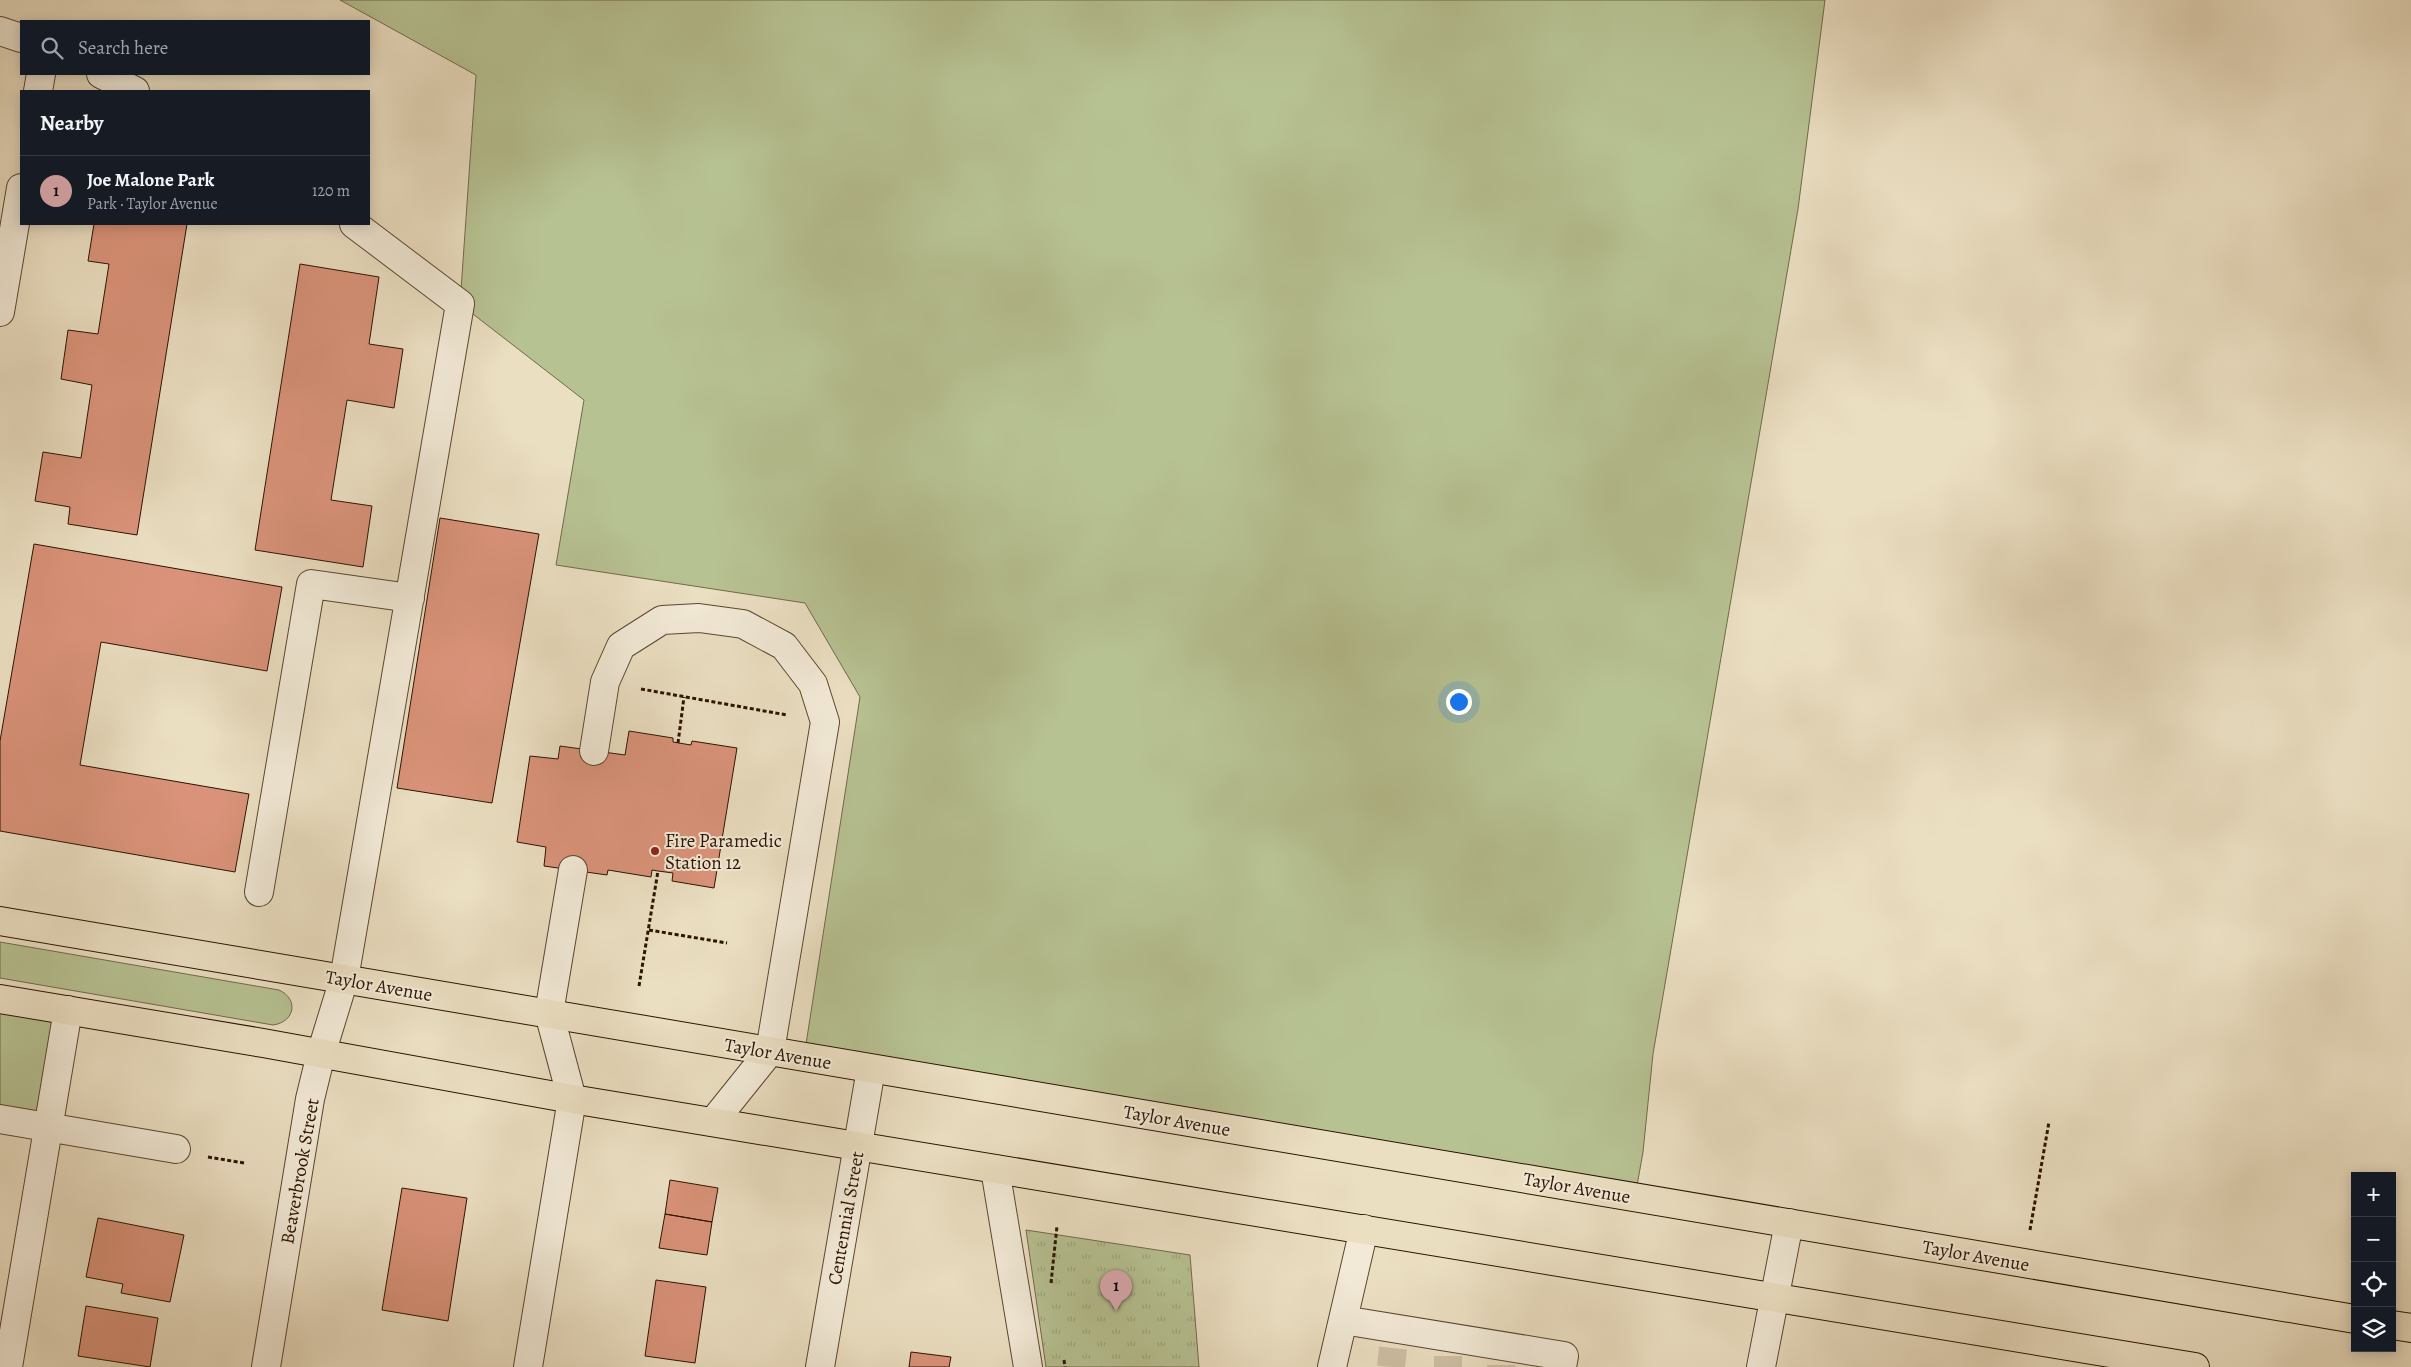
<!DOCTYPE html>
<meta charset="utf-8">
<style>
:root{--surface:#171b24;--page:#242831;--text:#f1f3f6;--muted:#9ea1a6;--line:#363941;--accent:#c59692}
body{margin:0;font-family:Alegreya,serif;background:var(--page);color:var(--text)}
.controls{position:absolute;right:15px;bottom:15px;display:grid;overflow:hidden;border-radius:0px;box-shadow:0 2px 12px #0003}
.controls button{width:45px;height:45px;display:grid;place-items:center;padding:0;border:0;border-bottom:1px solid var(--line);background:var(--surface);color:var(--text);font:25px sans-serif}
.you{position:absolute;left:1458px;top:701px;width:18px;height:18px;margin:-12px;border:4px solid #fff;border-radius:50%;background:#1a73e8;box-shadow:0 0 0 8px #1a73e833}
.badge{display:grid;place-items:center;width:32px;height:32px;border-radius:50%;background:var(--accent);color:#111;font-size:16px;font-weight:700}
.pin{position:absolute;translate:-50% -41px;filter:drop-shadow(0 1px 2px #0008)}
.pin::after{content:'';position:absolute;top:26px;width:18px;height:15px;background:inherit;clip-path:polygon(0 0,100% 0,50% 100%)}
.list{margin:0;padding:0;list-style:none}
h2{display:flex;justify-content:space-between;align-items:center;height:65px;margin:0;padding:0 20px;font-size:21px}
h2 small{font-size:16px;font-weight:400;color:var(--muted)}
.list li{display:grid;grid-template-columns:32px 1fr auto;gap:15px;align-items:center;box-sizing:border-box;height:70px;padding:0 20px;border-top:1px solid var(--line)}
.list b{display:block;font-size:19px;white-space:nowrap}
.list p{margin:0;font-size:16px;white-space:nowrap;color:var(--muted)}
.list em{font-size:16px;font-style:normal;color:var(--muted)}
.icon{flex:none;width:28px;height:28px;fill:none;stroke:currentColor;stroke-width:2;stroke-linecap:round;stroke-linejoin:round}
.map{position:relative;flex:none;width:2411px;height:1367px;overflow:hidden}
.search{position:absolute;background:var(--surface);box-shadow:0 2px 12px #0003;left:20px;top:20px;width:350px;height:55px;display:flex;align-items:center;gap:12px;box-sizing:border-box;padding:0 18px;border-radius:0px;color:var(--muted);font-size:19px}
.panel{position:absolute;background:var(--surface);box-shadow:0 2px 12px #0003;left:20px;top:90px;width:350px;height:135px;border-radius:0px}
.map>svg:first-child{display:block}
.green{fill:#b7c293;stroke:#716a4a}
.park{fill:url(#park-tufts);stroke:#716a4a}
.building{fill:#da937a;stroke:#2b1301}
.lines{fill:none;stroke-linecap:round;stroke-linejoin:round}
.minor-tunnel{stroke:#cec0a5;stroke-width:28;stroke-dasharray:28 14;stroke-linecap:butt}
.minor-casing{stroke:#5b4631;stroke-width:30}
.major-casing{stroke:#2b1301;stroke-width:30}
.path{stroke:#2b1301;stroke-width:3;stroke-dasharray:4 2.5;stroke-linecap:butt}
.minor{stroke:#f2ead7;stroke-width:28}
.major{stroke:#ebdfc2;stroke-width:28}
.poi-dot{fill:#8f2418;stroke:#f2ead7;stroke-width:2}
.labels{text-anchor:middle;stroke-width:4;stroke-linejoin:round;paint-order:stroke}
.poi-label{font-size:19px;fill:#2b1301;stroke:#f2ead7;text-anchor:start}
.street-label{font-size:19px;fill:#2b1301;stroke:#f2ead7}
</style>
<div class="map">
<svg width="2411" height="1367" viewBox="0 0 2411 1367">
<defs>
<pattern id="park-tufts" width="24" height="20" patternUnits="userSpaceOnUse" patternTransform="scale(1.25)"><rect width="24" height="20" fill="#b7c293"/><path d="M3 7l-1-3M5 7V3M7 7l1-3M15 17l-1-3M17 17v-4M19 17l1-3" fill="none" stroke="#9ea67d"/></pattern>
</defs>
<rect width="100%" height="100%" fill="#ebdfc2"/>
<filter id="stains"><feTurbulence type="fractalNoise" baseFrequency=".004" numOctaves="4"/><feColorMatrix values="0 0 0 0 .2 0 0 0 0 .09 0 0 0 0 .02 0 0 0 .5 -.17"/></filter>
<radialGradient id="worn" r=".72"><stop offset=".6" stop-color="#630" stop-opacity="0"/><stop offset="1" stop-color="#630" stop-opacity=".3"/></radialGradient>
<path class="green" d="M340 0H1825L1798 209 1653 1054 1643 1152 1635 1197 804 1057 860 697 805 603 556 565 584 400 460 304 476 75Z
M0 942 279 990C299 999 295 1022 273 1025L0 978Z
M0 999 68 1010 48 1127 0 1119Z"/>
<path class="park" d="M1026 1230 1190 1255 1199 1367H1046Z"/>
<path class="building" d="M94 224H187L137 535 68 524 70 507 35 501 43 452 81 458 92 385 61 379 68 330 98 334 109 264 88 261Z
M300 264 379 277 369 344 403 349 394 408 347 400 331 500 372 506 363 567 255 550Z
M440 518 539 534 492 803 397 788Z
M34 544 282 587 267 671 101 642 80 765 249 794 235 872 0 831V741Z
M629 731 673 738V742L691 745 692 741 737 748 714 888 672 881 673 873 658 871 652 870 651 877 608 870 607 875 544 866 546 847 517 842 530 756 558 759 560 746 625 755Z
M670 1180 718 1188 712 1222 665 1214Z
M402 1188 467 1198 448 1321 382 1310Z
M665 1214 712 1222 707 1255 659 1248Z
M98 1218 184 1235 170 1302 121 1293 123 1284 86 1277Z
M656 1280 706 1287 695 1363 645 1356Z
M86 1306 158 1318 150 1367 78 1356Z
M911 1352 951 1357 949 1367H909Z"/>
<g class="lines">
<path class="minor-tunnel" d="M1391 1367 1393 1348
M1448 1367V1356
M1501 1367V1365"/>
<defs>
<path id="minor" d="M0 31 21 38
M101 74 135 91
M38 91 41 74
M0 312 21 188
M594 751 605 682 621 646 662 620 699 618 743 624 784 646 813 684 825 722 770 1051 713 1122
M259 892 311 584 410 598
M0 1119 176 1149
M995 1169 1028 1367
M1343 1320 1564 1356 1562 1367
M8 1367 68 1010
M266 1367 310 1099 321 1054 344 979 460 304 354 224
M528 1367 572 1099 549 1013 573 870
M820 1367 871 1069
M1332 1367 1364 1229
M1761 1367 1789 1223"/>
<path id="major" d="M0 921 2355 1319
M0 999 263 1043 572 1099 2195 1367
M2392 1325 2411 1328"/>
</defs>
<use href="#minor" class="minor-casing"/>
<use href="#major" class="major-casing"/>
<path class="path" d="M641 689 787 715
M678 743 684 697
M649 930 727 943
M639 986 658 871
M208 1157 244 1163
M2030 1230 2049 1122
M1051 1283 1057 1226
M1064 1360 1065 1367"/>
<use href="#minor" class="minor"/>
<use href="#major" class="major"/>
</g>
<circle class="poi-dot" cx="655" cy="851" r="5"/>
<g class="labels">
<g class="poi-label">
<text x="665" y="847">Fire Paramedic<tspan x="665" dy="22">Station 12</tspan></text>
</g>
<g class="street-label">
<text transform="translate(379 985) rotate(10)" y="7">Taylor Avenue</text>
<text transform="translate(778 1053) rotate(10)" y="7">Taylor Avenue</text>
<text transform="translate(1177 1120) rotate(10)" y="7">Taylor Avenue</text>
<text transform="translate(299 1171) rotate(-80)" y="7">Beaverbrook Street</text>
<text transform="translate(1577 1187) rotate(10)" y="7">Taylor Avenue</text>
<text transform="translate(845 1218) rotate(-80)" y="7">Centennial Street</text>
<text transform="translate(1976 1255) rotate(10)" y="7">Taylor Avenue</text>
</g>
</g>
<rect width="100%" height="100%" filter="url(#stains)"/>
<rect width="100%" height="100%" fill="url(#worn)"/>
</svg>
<div class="controls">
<button>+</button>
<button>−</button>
<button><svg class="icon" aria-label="locate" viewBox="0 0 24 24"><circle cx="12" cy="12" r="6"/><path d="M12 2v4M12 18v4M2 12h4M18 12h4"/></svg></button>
<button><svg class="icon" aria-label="layers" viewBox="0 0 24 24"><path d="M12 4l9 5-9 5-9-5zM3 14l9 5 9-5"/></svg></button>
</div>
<div class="you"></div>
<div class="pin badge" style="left:1116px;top:1311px">1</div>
<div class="search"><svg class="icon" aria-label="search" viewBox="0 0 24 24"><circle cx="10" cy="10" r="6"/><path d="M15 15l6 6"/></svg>Search here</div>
<section class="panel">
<h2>Nearby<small></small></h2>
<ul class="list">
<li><span class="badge">1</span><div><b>Joe Malone Park</b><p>Park · Taylor Avenue</p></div><em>120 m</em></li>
</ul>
</section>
</div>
